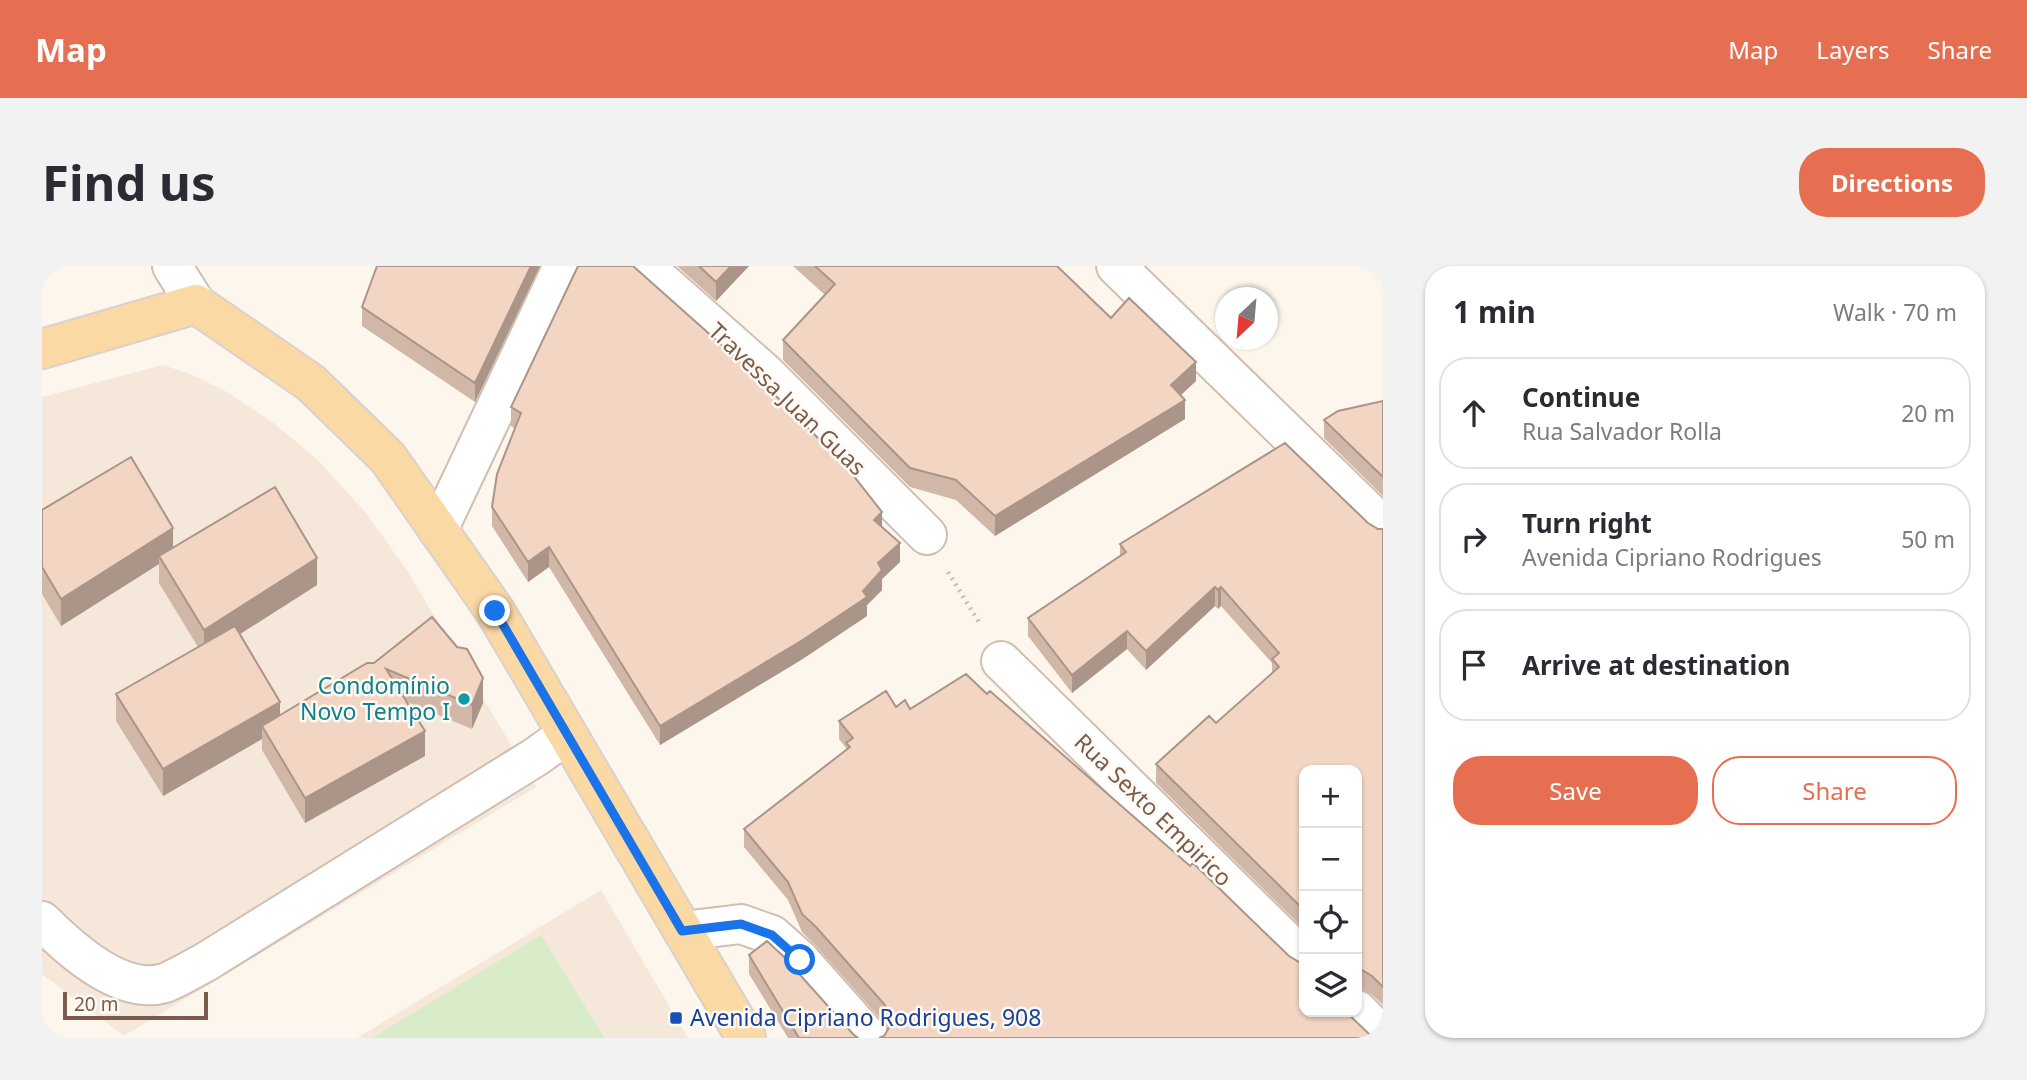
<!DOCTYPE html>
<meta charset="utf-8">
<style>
:root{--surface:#fff;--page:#f2f2f3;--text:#2b2b33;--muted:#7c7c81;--line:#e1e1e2;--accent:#e76f51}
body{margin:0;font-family:"Noto Sans",sans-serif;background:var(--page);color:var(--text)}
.controls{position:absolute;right:21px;bottom:21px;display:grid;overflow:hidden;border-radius:14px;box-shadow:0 2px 5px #0004}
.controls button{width:63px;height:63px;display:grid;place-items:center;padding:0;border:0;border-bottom:2px solid var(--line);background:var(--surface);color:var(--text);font:35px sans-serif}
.compass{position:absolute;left:1173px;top:21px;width:63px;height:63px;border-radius:50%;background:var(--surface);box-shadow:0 2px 5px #0004;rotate:206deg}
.scale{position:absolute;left:21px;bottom:18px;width:145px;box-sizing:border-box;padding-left:7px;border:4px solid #7a5c4d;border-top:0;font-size:19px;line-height:24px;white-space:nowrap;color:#7a5c4d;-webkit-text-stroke:5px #fffaf3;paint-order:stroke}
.stop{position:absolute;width:21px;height:21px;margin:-16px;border:5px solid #1a73e8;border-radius:50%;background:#fff}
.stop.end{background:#1a73e8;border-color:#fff;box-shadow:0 2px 7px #0008}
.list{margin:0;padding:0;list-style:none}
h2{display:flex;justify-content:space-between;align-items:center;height:91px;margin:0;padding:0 28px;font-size:30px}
h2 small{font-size:23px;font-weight:400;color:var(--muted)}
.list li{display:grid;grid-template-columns:46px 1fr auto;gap:21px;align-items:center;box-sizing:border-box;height:112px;margin:0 14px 14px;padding:0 14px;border:2px solid var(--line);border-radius:28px}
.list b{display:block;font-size:26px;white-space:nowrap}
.list p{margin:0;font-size:23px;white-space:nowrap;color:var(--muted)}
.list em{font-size:23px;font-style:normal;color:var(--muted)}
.actions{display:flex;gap:14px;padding:21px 28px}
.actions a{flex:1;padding:16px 0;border:2px solid var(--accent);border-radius:28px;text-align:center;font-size:24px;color:var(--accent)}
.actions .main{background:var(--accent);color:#fff}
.icon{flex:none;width:38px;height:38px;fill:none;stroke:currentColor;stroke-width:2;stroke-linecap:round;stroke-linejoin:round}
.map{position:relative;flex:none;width:1341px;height:772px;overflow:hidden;border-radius:28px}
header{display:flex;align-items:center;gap:42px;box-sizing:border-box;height:98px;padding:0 35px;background:var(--accent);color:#fff}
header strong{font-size:33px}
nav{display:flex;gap:38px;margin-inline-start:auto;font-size:24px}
.intro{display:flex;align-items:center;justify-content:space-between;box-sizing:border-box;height:168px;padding:0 42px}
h1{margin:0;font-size:49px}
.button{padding:18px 32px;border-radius:28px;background:var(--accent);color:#fff;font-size:24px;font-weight:700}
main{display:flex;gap:42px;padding:0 42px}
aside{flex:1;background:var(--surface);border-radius:28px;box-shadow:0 2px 5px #0004}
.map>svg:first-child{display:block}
.residential{fill:#f5e8da}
.green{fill:#d8ecc9}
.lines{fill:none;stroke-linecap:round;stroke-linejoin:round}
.minor-casing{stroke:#d1beb0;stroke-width:42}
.major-casing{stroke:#dad1cd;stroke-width:42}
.path{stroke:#d9b8a5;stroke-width:4.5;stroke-dasharray:2 5;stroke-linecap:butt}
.minor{stroke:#fff;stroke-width:38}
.major{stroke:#fbd9a5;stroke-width:38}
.wall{fill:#d1b7a8}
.shaded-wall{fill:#aa9588}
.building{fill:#f3d5c3;stroke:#aa9588;stroke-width:2}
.route{stroke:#1a73e8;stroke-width:9}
.culture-dot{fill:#0f9aa8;stroke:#fffaf3;stroke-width:2.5}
.transit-dot{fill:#1a4fb4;stroke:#fffaf3;stroke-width:2.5}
.labels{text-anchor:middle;stroke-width:5;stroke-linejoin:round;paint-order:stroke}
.street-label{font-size:23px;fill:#7a5c4d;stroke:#fffaf3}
.culture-label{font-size:23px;fill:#0d838f;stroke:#fffaf3;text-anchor:end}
.transit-label{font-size:23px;fill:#164399;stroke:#fffaf3;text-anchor:start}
</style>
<header>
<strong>Map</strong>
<nav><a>Map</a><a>Layers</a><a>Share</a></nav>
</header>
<div class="intro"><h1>Find us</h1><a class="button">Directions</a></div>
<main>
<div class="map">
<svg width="1341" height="772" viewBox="0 0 1341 772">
<rect width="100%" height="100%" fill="#fdf6ec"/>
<path class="residential" d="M121 99 151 109 185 126 233 158 276 194 324 247 366 306 494 521 82 770 0 708V131Z
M559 624 646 772H315Z"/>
<path class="green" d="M499 669 563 772H330Z"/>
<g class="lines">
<defs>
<path id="minor" d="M130 0 154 38
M602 0 724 108 885 269
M1074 0 1341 260
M396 264 521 0
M959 395 1262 693
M0 655C28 683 79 730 123 717 136 712 150 703 162 697L495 490 524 469
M641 665 699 658 730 669 758 694 827 772
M1315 744 1341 770"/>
<path id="major" d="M0 83 154 38 269 117 346 192 453 345 704 772"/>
</defs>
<use href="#minor" class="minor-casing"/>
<use href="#major" class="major-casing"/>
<path class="path" d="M906 306 938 358"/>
<use href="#minor" class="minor"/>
<use href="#major" class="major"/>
</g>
<path class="wall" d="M498 0 433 136 320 60V41Z
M635 0H707L674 35Z
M751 0H1015L1069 52 1154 115 1139 129 1143 153 953 270 914 234 868 221 741 94V74L783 29Z
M1341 135V230L1282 172V154Z
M469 141 840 261 858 296 840 313V324L825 339V350L759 394 618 479 507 301 486 316 450 260V241L473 163 469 160Z
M0 244 131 282 275 319 198 368 238 449 325 397 441 437 430 463 365 436 383 490 263 557 220 484V473L121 530 74 455V428L156 381 117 317V298L19 360 0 328Z
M1326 257 1336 263H1341V739L1330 729 1320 723H1315V504H1262V663L1114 517V498L1174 457 1230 407V397L1179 340 1176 343 1173 340 1104 404 1085 383 1030 427 986 370V352L1078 289V278Z
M945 428 1247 690 842 770 846 763 843 758 774 680 760 666 746 634 702 581V563L804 484V482L797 473V455L854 441 868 443Z
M707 689 811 768 816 772H746L707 708Z"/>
<path class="shaded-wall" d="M489 0H498L433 136V117Z
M689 0H707L674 35V16Z
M1154 96V115L1129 138V119Z
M1143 134V153L953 270V250Z
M840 246V265L832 254Z
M131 262V289L117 290V298L19 360V333Z
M858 277V296L840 313V324L825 339V350L759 394 618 479V460L821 325 836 297Z
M507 281V301L486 316V296Z
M275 292V319L162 391V364Z
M1173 321V340L1104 404V385Z
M1179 321V340L1176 343V324Z
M1085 365V383L1030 427V409Z
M441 412V437L430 463V439Z
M238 436V463L220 460V473L121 530V503Z
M383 465V490L263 557V532Z"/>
<path class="building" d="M335 0H489L433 117 320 41Z
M536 0H591L709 105 803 199 840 246 832 254 858 277 836 297 840 304 821 325 825 331 759 375 618 460 507 281 486 296 450 241 455 208 479 147 469 141Z
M657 0H689L674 16Z
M773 0H1015L1069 52 1087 32 1154 96 1129 119 1143 134 953 250 914 214 868 202 741 74 793 18Z
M1341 135V211L1282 154 1296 145Z
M1243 177 1326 257 1336 263H1341V721L1330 710 1320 704 1315 705V504H1262V644L1114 498 1167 450 1174 457 1237 401 1230 393 1237 387 1179 321 1176 324 1173 321 1104 385 1085 365 1030 409 986 352 1084 286 1078 278Z
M89 191 131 262 19 333 0 301V244Z
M233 221 275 292 162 364 117 290Z
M390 351 415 381 425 383 441 412 430 439 344 403 383 465 263 532 220 460 325 397H332Z
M193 360 238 436 121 503 74 428Z
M924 408 945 428 948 425 1148 600 1151 597 1247 690 1257 696H1262V746H1304L1326 767 1334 772H837L842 770 848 760V749L843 739 774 661 760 648 746 616 702 563 808 481 804 477 811 472 797 455 844 425 854 441 863 434 868 443Z
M725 675 742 691 811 768 816 772H757L707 689Z"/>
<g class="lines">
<path class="route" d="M453 345 640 665 699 658 730 669 758 694"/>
</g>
<circle class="culture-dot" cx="422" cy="433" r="7"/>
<rect class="transit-dot" x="627" y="745" width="14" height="14" rx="3.5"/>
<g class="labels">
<g class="street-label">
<text transform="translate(745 133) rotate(44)" y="8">Travessa Juan Guas</text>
<text transform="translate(1111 544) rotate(44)" y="8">Rua Sexto Empirico</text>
</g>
<g class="culture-label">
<text x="408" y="428">Condomínio<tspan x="408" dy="26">Novo Tempo I</tspan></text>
</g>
<g class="transit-label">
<text x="648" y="760">Avenida Cipriano Rodrigues, 908</text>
</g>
</g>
</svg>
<div class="controls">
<button>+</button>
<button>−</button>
<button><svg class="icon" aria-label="locate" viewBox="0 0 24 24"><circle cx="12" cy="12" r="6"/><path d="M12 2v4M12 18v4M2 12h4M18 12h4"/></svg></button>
<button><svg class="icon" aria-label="layers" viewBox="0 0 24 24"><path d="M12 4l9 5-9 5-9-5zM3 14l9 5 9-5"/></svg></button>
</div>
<svg class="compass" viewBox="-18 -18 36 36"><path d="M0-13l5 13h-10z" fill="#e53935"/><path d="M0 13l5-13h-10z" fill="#7c7c81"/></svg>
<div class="scale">20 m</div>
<div class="stop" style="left:758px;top:694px"></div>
<div class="stop end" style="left:453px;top:345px"></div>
</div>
<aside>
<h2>1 min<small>Walk · 70 m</small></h2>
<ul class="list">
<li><svg class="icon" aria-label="ahead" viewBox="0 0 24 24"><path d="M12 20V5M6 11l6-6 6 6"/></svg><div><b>Continue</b><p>Rua Salvador Rolla</p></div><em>20 m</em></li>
<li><svg class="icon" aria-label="right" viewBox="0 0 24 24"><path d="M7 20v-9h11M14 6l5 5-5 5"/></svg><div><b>Turn right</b><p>Avenida Cipriano Rodrigues</p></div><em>50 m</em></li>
<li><svg class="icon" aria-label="arrive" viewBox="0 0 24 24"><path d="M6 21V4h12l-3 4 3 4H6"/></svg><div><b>Arrive at destination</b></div></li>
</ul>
<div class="actions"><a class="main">Save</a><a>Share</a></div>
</aside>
</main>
